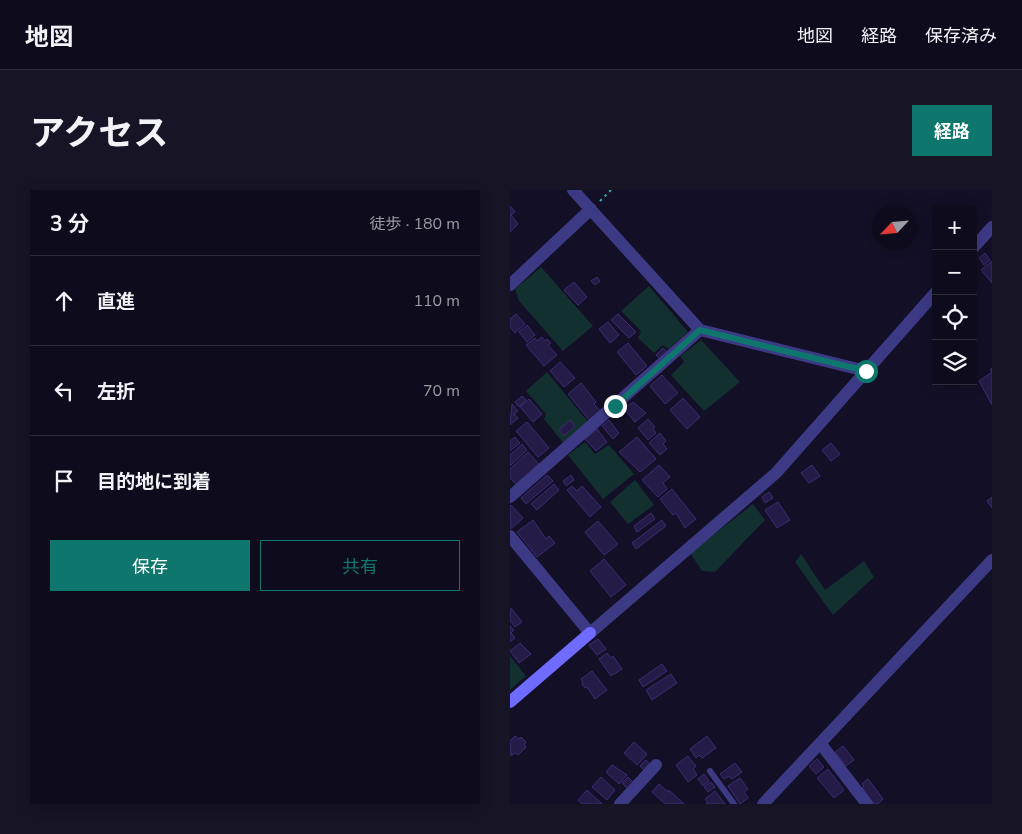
<!DOCTYPE html>
<html lang="ja">
<meta charset="utf-8">
<style>
:root{--surface:#0e0b1c;--page:#171425;--text:#f1f3f6;--muted:#9b9ba3;--line:#2e2b3b;--accent:#0f766e}
body{margin:0;font-family:"Nunito Sans","Noto Sans JP",sans-serif;background:var(--page);color:var(--text)}
.controls{position:absolute;right:15px;top:15px;display:grid;overflow:hidden;border-radius:0px;box-shadow:0 2px 12px #0003}
.controls button{width:45px;height:45px;display:grid;place-items:center;padding:0;border:0;border-bottom:1px solid var(--line);background:var(--surface);color:var(--text);font:25px sans-serif}
.compass{position:absolute;left:362px;top:15px;width:45px;height:45px;border-radius:50%;background:var(--surface);box-shadow:0 2px 12px #0003;rotate:244deg}
.stop{position:absolute;width:15px;height:15px;margin:-11px;border:4px solid #0f766e;border-radius:50%;background:#fff}
.stop.end{background:#0f766e;border-color:#fff;box-shadow:0 1px 5px #0008}
.list{margin:0;padding:0;list-style:none}
h2{display:flex;justify-content:space-between;align-items:center;height:65px;margin:0;padding:0 20px;font-size:21px}
h2 small{font-size:16px;font-weight:400;color:var(--muted)}
.list li{display:grid;grid-template-columns:32px 1fr auto;gap:15px;align-items:center;box-sizing:border-box;height:90px;padding:0 20px;border-top:1px solid var(--line)}
.list b{display:block;font-size:19px;white-space:nowrap}
.list em{font-size:16px;font-style:normal;color:var(--muted)}
.actions{display:flex;gap:10px;padding:15px 20px}
.actions a{flex:1;padding:11px 0;border:1px solid var(--accent);border-radius:0px;text-align:center;font-size:18px;color:var(--accent)}
.actions .main{background:var(--accent);color:#fff}
.icon{flex:none;width:28px;height:28px;fill:none;stroke:currentColor;stroke-width:2;stroke-linecap:round;stroke-linejoin:round}
.map{position:relative;flex:none;width:482px;height:614px;overflow:hidden;border-radius:0px}
header{display:flex;align-items:center;gap:30px;box-sizing:border-box;height:70px;padding:0 25px;background:var(--surface);border-bottom:1px solid var(--line)}
header strong{font-size:24px}
nav{display:flex;gap:28px;margin-inline-start:auto;font-size:18px}
.intro{display:flex;align-items:center;justify-content:space-between;box-sizing:border-box;height:120px;padding:0 30px}
h1{margin:0;font-size:35px}
.button{padding:12px 22px;border-radius:0px;background:var(--accent);color:#fff;font-size:18px;font-weight:700}
main{display:flex;gap:30px;padding:0 30px}
aside{flex:1;background:var(--surface);border-radius:0px;box-shadow:0 2px 12px #0003}
.map>svg:first-child{display:block}
.green{fill:#12302f}
.building{fill:#241b47;stroke:#3b2d73}
.lines{fill:none;stroke-linecap:round;stroke-linejoin:round}
.path{stroke:#2fb8b0;stroke-width:2;stroke-dasharray:2.5 4;stroke-linecap:butt}
.lane{stroke:#3d3a85;stroke-width:6}
.street{stroke:#3d3a85;stroke-width:12}
.secondary{stroke:#6f6bff;stroke-width:12}
.route{stroke:#0f766e;stroke-width:6}
</style>
<header>
<strong>地図</strong>
<nav><a>地図</a><a>経路</a><a>保存済み</a></nav>
</header>
<div class="intro"><h1>アクセス</h1><a class="button">経路</a></div>
<main>
<aside>
<h2>3 分<small>徒歩 · 180 m</small></h2>
<ul class="list">
<li><svg class="icon" aria-label="ahead" viewBox="0 0 24 24"><path d="M12 20V5M6 11l6-6 6 6"/></svg><div><b>直進</b></div><em>110 m</em></li>
<li><svg class="icon" aria-label="left" viewBox="0 0 24 24"><path d="M17 20v-9H6M10 6l-5 5 5 5"/></svg><div><b>左折</b></div><em>70 m</em></li>
<li><svg class="icon" aria-label="arrive" viewBox="0 0 24 24"><path d="M6 21V4h12l-3 4 3 4H6"/></svg><div><b>目的地に到着</b></div></li>
</ul>
<div class="actions"><a class="main">保存</a><a>共有</a></div>
</aside>
<div class="map">
<svg width="482" height="614" viewBox="0 0 482 614">
<rect width="100%" height="100%" fill="#130f26"/>
<path class="green" d="M31 77 83 136 53 161 9 111 5 99Z
M139 96 178 142 159 159 153 155 144 163 128 148 131 141 111 121Z
M191 150 230 192 194 221 161 185 174 172 170 166Z
M37 182 79 233 55 255 34 229 36 224 16 201Z
M75 252 85 264 99 255 124 284 93 309 58 265Z
M125 290 144 315 118 334 100 312Z
M243 314 255 330 205 382 192 381 180 363Z
M291 364 315 400 354 371 364 387 323 425 285 372Z
M0 466 16 486 0 500Z"/>
<path class="building" d="M0 16 5 22 1 25 8 34 0 42Z
M475 63 480 70 474 75 469 68Z
M482 71V93L471 80Z
M87 87 90 91 85 95 81 91Z
M64 92 77 107 68 115 54 100Z
M6 124 15 134 5 143 0 137V129Z
M108 124 126 142 119 148 101 130Z
M98 132 109 145 100 153 89 139Z
M17 135 25 145 17 152 9 142Z
M32 147 35 151 37 149 41 153 38 155 47 165 34 176 16 155 25 148 27 151Z
M118 153 137 176 126 185 107 162Z
M153 158 157 162 150 169 146 165Z
M50 172 65 188 54 197 40 181Z
M482 178V215L469 191 482 182 480 180Z
M152 185 168 203 155 214 140 196Z
M71 193 86 212 84 214 90 221 79 230 58 204Z
M12 206 16 210 9 217 5 212Z
M173 208 190 227 177 239 160 220Z
M19 209 32 224 23 232 10 217Z
M123 212 136 223 125 232 114 219Z
M2 214 8 221 4 224 8 228 0 235Z
M138 229 145 237 143 239 146 243 138 250 128 238Z
M60 230 65 236 54 246 49 240Z
M99 230 109 243 103 249 92 236Z
M17 232 39 258 28 267 6 241Z
M87 239 97 252 86 261 75 249Z
M150 243 156 251 153 254 157 259 150 265 139 253Z
M5 247 10 253 0 261V251Z
M127 247 146 269 130 282 109 262Z
M321 253 330 264 321 271 312 260Z
M12 254 17 260 0 276V265Z
M18 262 30 275 7 295 0 288V279Z
M149 275 160 287 153 293 157 299 148 307 132 290Z
M302 275 310 286 299 293 291 283Z
M37 285 43 291 16 314 11 308Z
M61 285 64 290 56 296 53 291Z
M44 294 49 300 27 320 21 314Z
M62 296 67 301 72 296 91 317 80 327 57 300Z
M162 299 186 329 175 338 166 323 163 325 150 309Z
M259 302 263 308 255 313 252 307Z
M482 307V318L477 311Z
M268 312 280 330 267 338 255 320Z
M1 315 13 328 1 339 0 316Z
M141 323 145 329 127 342 124 336Z
M23 330 36 349 39 346 45 353 27 367 7 342Z
M152 330 156 336 126 359 122 353Z
M88 331 108 354 94 365 75 342Z
M94 369 116 395 101 407 80 381Z
M1 418 12 432 5 437 0 431Z
M0 436 4 440 1 443 5 448 0 452Z
M88 449 96 459 87 465 79 455Z
M10 453 21 464 9 473 0 461Z
M97 463 101 468 103 466 112 479 101 486 89 469Z
M152 474 157 481 133 497 129 490Z
M82 481 97 500 85 509 77 497 75 498 72 494 73 492 71 489Z
M161 484 167 493 142 510 136 500Z
M5 546 9 549 11 547 16 552 14 555 16 557 8 565 5 563 1 566 0 551Z
M197 546 206 558 192 568 189 565 186 568 180 559Z
M124 552 137 564 127 575 114 563Z
M333 556 344 570 336 576 325 562Z
M178 566 186 576 183 579 187 585 178 592 166 575Z
M307 569 314 577 306 584 299 576Z
M136 570 141 575 135 581 130 576Z
M225 573 232 582 222 589 219 586 214 589 210 584Z
M102 575 117 585 109 594 96 582Z
M318 579 334 600 324 608 307 588Z
M194 584 199 591 193 596 188 589Z
M91 587 105 600 97 610 82 597Z
M118 587 124 593 118 599 112 593Z
M230 588 238 599 234 602 238 608 230 614 218 596Z
M358 589 373 609 368 614H364L352 598 354 596 352 594Z
M201 592 205 597 198 602 194 597Z
M149 594 158 602 159 600 174 614H155L142 602Z
M77 600 92 614H72L68 610Z
M205 601 215 614H196L198 613 195 609Z"/>
<g class="lines">
<path class="path" d="M90 11 101 0"/>
<path class="lane" d="M200 581 224 614"/>
<path class="street" d="M63 0 190 140 356 181
M463 58 482 37
M0 95 81 19
M0 307 190 140
M0 346 80 443 266 283 426 102
M310 553 357 614
M110 614 146 575
M253 614 482 370"/>
<path class="secondary" d="M0 512 80 443"/>
</g>
<g class="lines">
<path class="route" d="M105 216 190 140 356 181"/>
</g>
</svg>
<div class="controls">
<button>+</button>
<button>−</button>
<button><svg class="icon" aria-label="locate" viewBox="0 0 24 24"><circle cx="12" cy="12" r="6"/><path d="M12 2v4M12 18v4M2 12h4M18 12h4"/></svg></button>
<button><svg class="icon" aria-label="layers" viewBox="0 0 24 24"><path d="M12 4l9 5-9 5-9-5zM3 14l9 5 9-5"/></svg></button>
</div>
<svg class="compass" viewBox="-18 -18 36 36"><path d="M0-13l5 13h-10z" fill="#e53935"/><path d="M0 13l5-13h-10z" fill="#9b9ba3"/></svg>
<div class="stop" style="left:356px;top:181px"></div>
<div class="stop end" style="left:105px;top:216px"></div>
</div>
</main>
